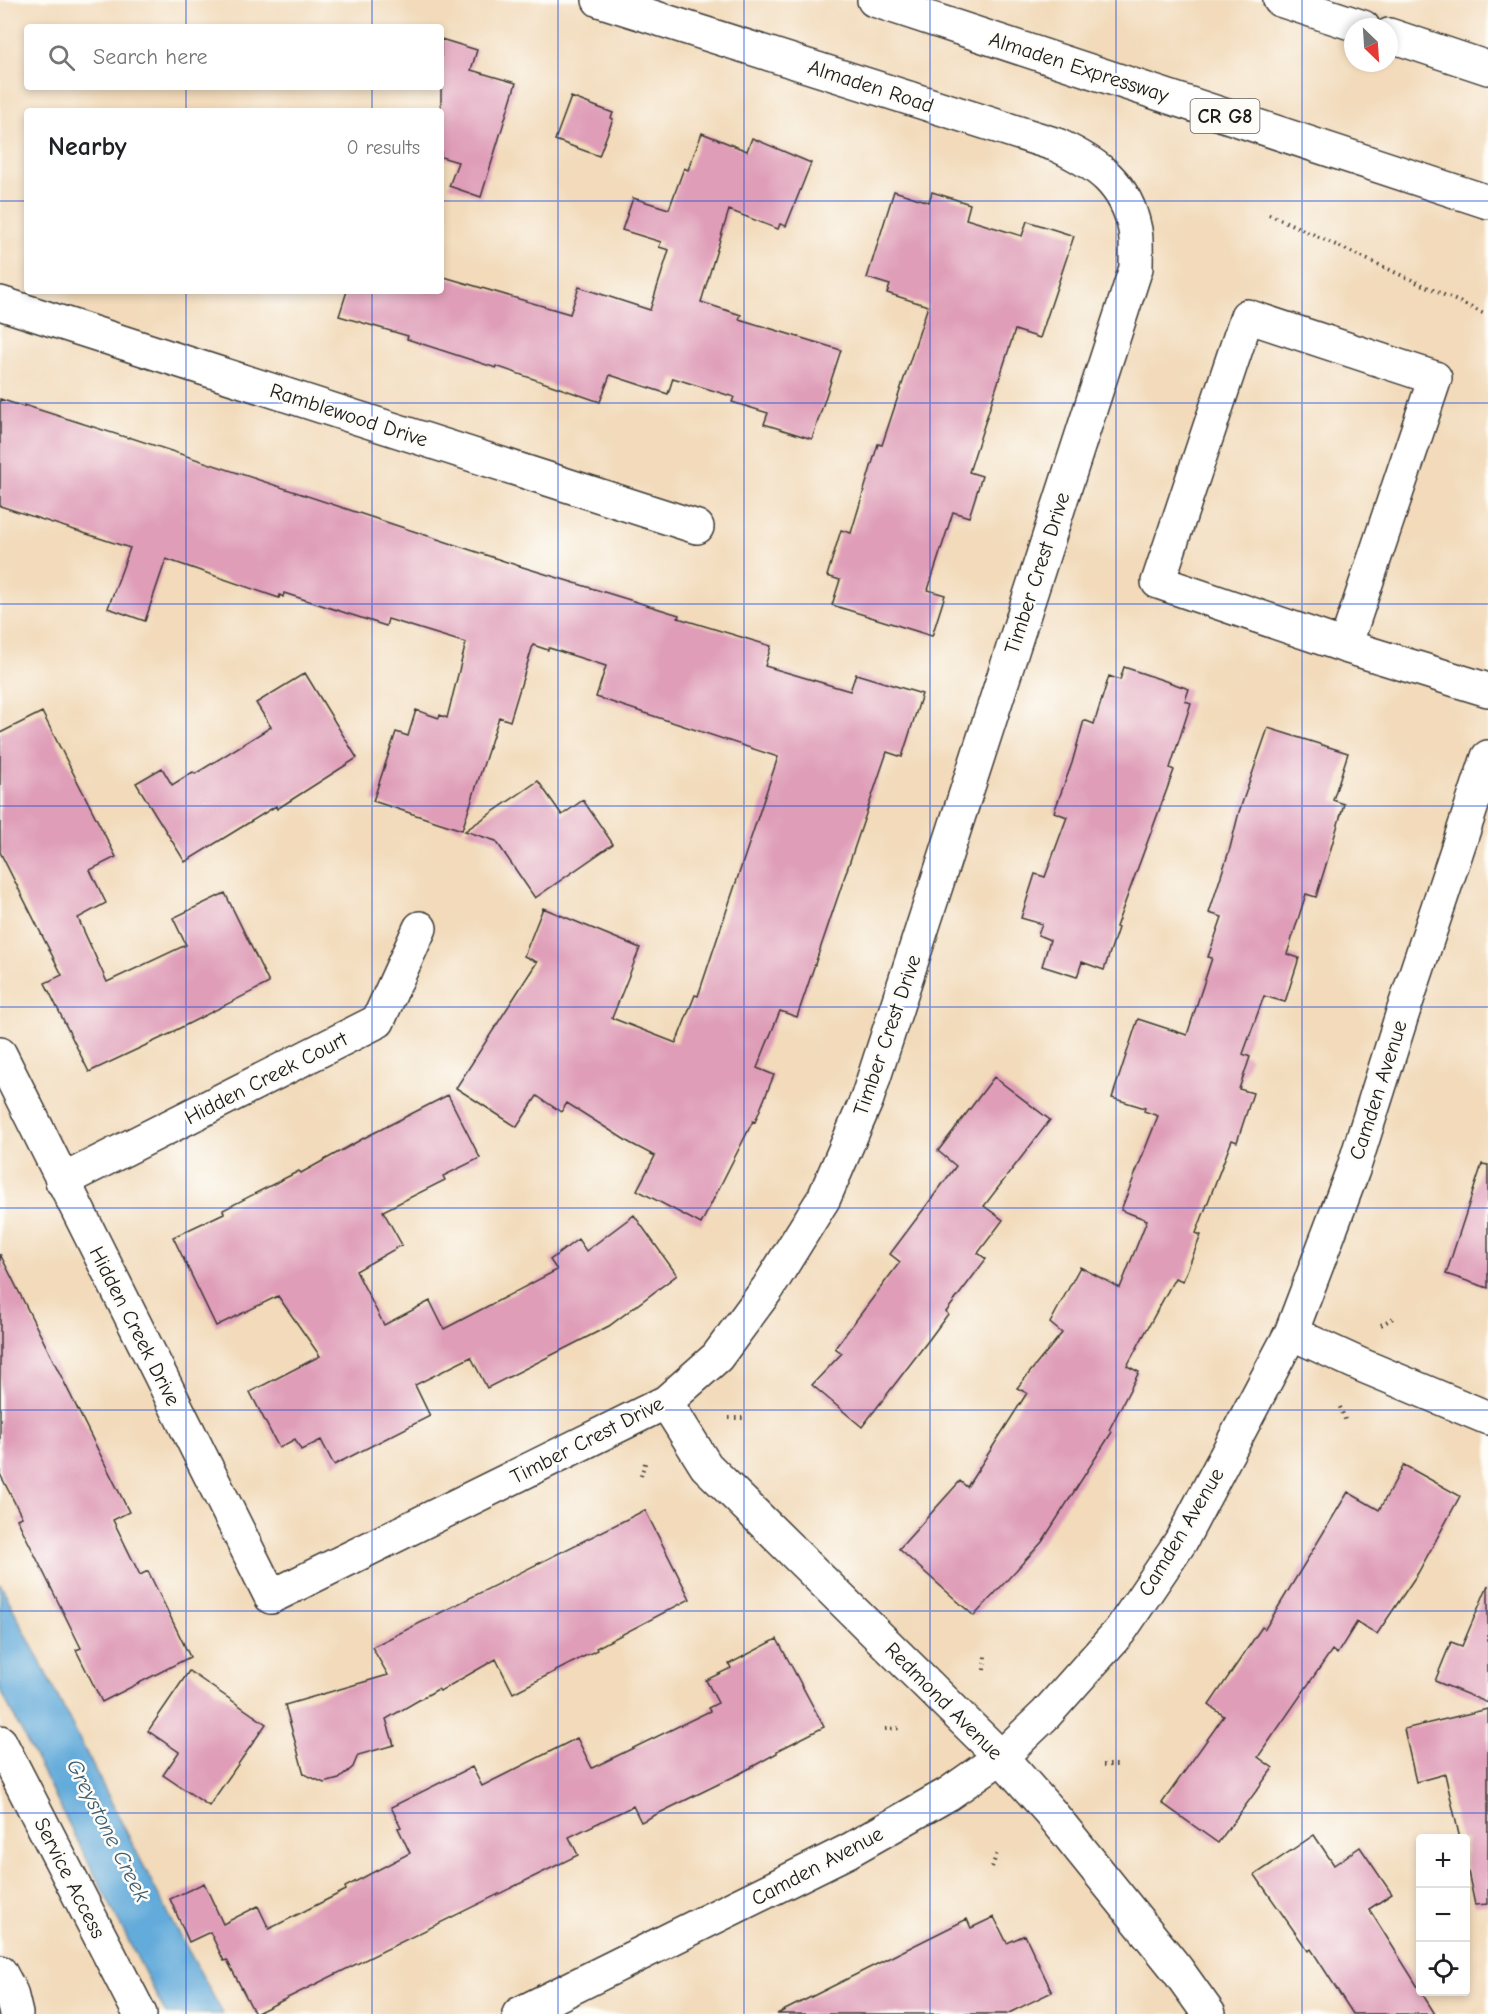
<!DOCTYPE html>
<meta charset="utf-8">
<style>
:root{--surface:#fff;--page:#f2f2f2;--text:#202124;--muted:#757577;--line:#e0e0e0}
body{margin:0;font-family:"Comic Neue",sans-serif;background:var(--page);color:var(--text)}
.controls{position:absolute;right:18px;bottom:18px;display:grid;overflow:hidden;border-radius:6px;box-shadow:0 3px 9px #0003}
.controls button{width:54px;height:54px;display:grid;place-items:center;padding:0;border:0;border-bottom:2px solid var(--line);background:var(--surface);color:var(--text);font:30px sans-serif}
.compass{position:absolute;left:1344px;top:18px;width:54px;height:54px;border-radius:50%;background:var(--surface);box-shadow:0 3px 9px #0003;rotate:155deg}
.list{margin:0;padding:0;list-style:none}
h2{display:flex;justify-content:space-between;align-items:center;height:78px;margin:0;padding:0 24px;font-size:26px}
h2 small{font-size:20px;font-weight:400;color:var(--muted)}
.icon{flex:none;width:33px;height:33px;fill:none;stroke:currentColor;stroke-width:2;stroke-linecap:round;stroke-linejoin:round}
.map{position:relative;flex:none;width:1488px;height:2014px;overflow:hidden}
.search{position:absolute;background:var(--surface);box-shadow:0 3px 9px #0003;left:24px;top:24px;width:420px;height:66px;display:flex;align-items:center;gap:15px;box-sizing:border-box;padding:0 21px;border-radius:6px;color:var(--muted);font-size:22px}
.panel{position:absolute;background:var(--surface);box-shadow:0 3px 9px #0003;left:24px;top:108px;width:420px;height:186px;border-radius:6px}
.map>svg:first-child{display:block}
.water{fill:#64abda;stroke:#40647b;stroke-width:1.5}
.building{fill:#df9db8}
.lines{fill:none;stroke-linecap:round;stroke-linejoin:round}
.minor-casing{stroke:#3c3834;stroke-width:36}
.major-casing{stroke:#3c3834;stroke-width:36}
.path{stroke:#3c3834;stroke-width:4;stroke-dasharray:1.5 4.5;stroke-linecap:butt}
.minor{stroke:#fff;stroke-width:33}
.major{stroke:#fff;stroke-width:33}
.grid{fill:none;stroke:#1d4ed8;stroke-width:1.5;stroke-opacity:0.55}
.labels{text-anchor:middle;stroke-width:5;stroke-linejoin:round;paint-order:stroke}
.shield{fill:#fdfcf7;stroke:#605f5e;stroke-width:1.5}
.shield-label{font-size:20px;font-weight:bold;fill:#1c1c1c}
.street-label{font-size:21px;fill:#1c1c1c;stroke:#fdfcf7}
.water-label{font-size:22px;font-style:italic;fill:#3c5c71;stroke:#fdfcf7}
</style>
<div class="map">
<svg width="1488" height="2014" viewBox="0 0 1488 2014">
<rect width="100%" height="100%" fill="#fdfcf7"/>
<filter id="ink" filterUnits="userSpaceOnUse"><feTurbulence type="fractalNoise" baseFrequency=".0167" numOctaves="2"/><feDisplacementMap in="SourceGraphic" scale="12" xChannelSelector="R" yChannelSelector="G"/><feConvolveMatrix kernelMatrix="1 2 1 2 8 2 1 2 1" color-interpolation-filters="sRGB"/></filter>
<filter id="wash" filterUnits="userSpaceOnUse"><feTurbulence type="fractalNoise" baseFrequency=".008" numOctaves="4" result="noise"/><feDisplacementMap in="SourceGraphic" scale="24" xChannelSelector="R" yChannelSelector="G"/><feGaussianBlur stdDeviation="1.35" result="paint"/><feColorMatrix in="noise" values="0 0 0 0 0 0 0 0 0 0 0 0 0 0 0 0 0 1.4 0 .05"/><feComposite in="paint" operator="in"/></filter>
<g filter="url(#wash)">
<rect width="100%" height="100%" fill="#f2daba"/>
<path class="water" d="M0 1583 163 1904 223 2014H166L0 1689Z"/>
<g id="blocks">
<path class="building" d="M441 39 477 50 471 70 516 83 481 197 449 186 458 162 441 157Z
M571 97 613 113 611 118 613 119 599 156 555 140Z
M702 133 747 151 752 138 811 163 786 226 780 224 778 229 729 210 701 302 741 315 739 319 841 350 812 439 764 424 768 413 732 402 734 397 673 378 668 394 610 375 600 402 496 366V368L407 339 408 336 339 316 347 291H441V276L570 314 579 287 650 310 669 250 659 247 661 242 622 230 633 198 669 209 684 168 688 170Z
M894 191 929 202 932 192 970 204 966 219 1022 236 1027 221 1074 236 1040 338 1015 330 969 472 982 476 969 517 953 512 928 590 945 595 932 636 832 605 840 580 827 576 841 530 851 533 878 444 882 445 928 306 887 293 890 285 867 278Z
M0 399 24 407V405L128 438 129 437 516 565 679 615 678 618 771 646 765 666 850 691 856 674 922 694 902 757 887 752 797 1017 780 1011 757 1068 774 1075 755 1122 753 1121 701 1224 637 1190 655 1156 630 1143 567 1103 561 1112 537 1096 517 1127 456 1088 537 962 524 956 543 908 640 948 612 1018 676 1043 695 995 698 996 778 757 596 697 606 666 549 648 548 650 533 645 510 721 499 717 462 830 373 801 396 732 408 736 416 710 439 718 440 715 447 718 466 643 388 619 386 626 284 593 283 597 280 595 279 598 166 559 145 621 108 608 130 548 0 506Z
M1124 667 1189 689 1185 701 1191 703 1170 768 1174 770 1116 927 1118 928 1104 970 1082 962 1077 977 1042 966 1050 940 1038 935 1042 924 1021 918 1035 874 1045 877 1067 817 1054 812 1072 763 1084 720 1094 724 1109 676 1120 680Z
M305 673 357 758 277 809 276 806 185 862 136 783 162 768 172 785 193 772 195 774 271 727 256 703Z
M42 712 116 857 90 870 106 903 78 918 107 982 186 945 173 918 225 893 269 983 174 1031V1032L89 1072 45 983 62 975 0 852V733Z
M1268 728 1348 753 1333 800 1344 804 1329 855 1316 897 1306 894 1287 954 1299 958 1285 1002 1264 996 1243 1054 1250 1057 1239 1089 1253 1093 1237 1142 1232 1140 1196 1233 1201 1235 1183 1281 1175 1278 1127 1366 1139 1372 1109 1430 1112 1432 1042 1542 974 1616 899 1549 960 1481 967 1487 1027 1393 1017 1388 1062 1333 1050 1323 1080 1267 1120 1288 1147 1220 1121 1210 1158 1116 1144 1111 1145 1108 1112 1098 1138 1019 1187 1035 1212 958 1208 957 1222 917 1209 913 1230 848 1239 812Z
M538 781 562 815 583 800 613 844 535 898 496 841 465 831Z
M994 1077 1050 1120 984 1206 1003 1220 978 1253 986 1259 946 1312 948 1314 928 1341 862 1427 812 1385 842 1353 835 1348 900 1262 890 1254 956 1166 938 1151Z
M448 1095 480 1158 443 1176 445 1180 383 1211 402 1245 356 1271 384 1325 430 1301 444 1329 557 1270 550 1260 578 1239 586 1251 634 1215 677 1275 609 1326 487 1388 471 1357 415 1385 430 1416 334 1465 321 1440 301 1450 295 1439 279 1448 250 1392 320 1356 278 1296 216 1326 173 1237 224 1213 223 1210 299 1171 301 1173 364 1138Z
M1482 1164 1488 1165V1288L1446 1274Z
M0 1254 129 1512 113 1520 140 1575 148 1571 190 1657 102 1702 76 1650 81 1648 17 1519 22 1517 0 1474Z
M1404 1465 1460 1496 1418 1573 1377 1634 1357 1622 1337 1654 1332 1650 1258 1757 1273 1768 1218 1843 1162 1803 1224 1716 1209 1705 1262 1627 1265 1629 1348 1492 1379 1510Z
M645 1510 690 1599 596 1648 597 1650 513 1693 496 1659 440 1691 438 1689 386 1719 394 1745 358 1755 353 1767 339 1779 324 1783 304 1774 285 1705 388 1675 372 1647Z
M1488 1585V1703L1435 1681 1451 1642 1462 1646Z
M777 1639 824 1727 777 1751V1753L739 1774 641 1822 633 1806 569 1837 578 1855 255 2014 227 1960 224 1961 210 1932 189 1942 170 1899 204 1883 223 1924 258 1906 269 1929 346 1890 345 1887 410 1853 398 1828 401 1827 391 1807 472 1767 482 1786 577 1738 592 1768 710 1711 708 1708 718 1703 706 1680 731 1668 729 1664Z
M189 1671 266 1724 209 1806 163 1775 179 1752 148 1731Z
M1488 1709V1904L1475 1905 1466 1862V1839H1460L1445 1774 1416 1782 1404 1729Z
M1314 1835 1334 1865 1360 1847 1392 1894 1369 1909 1435 2014H1353L1311 1949 1308 1951 1255 1875Z
M994 1917 1007 1943 1025 1935 1052 1992 1007 2014H777L967 1919 971 1928Z"/>
</g>
</g>
<g filter="url(#ink)">
<use href="#blocks" fill-opacity="0" stroke="#3c3834" stroke-width="1.5"/>
<g class="lines">
<defs>
<path id="minor" d="M0 303 697 527
M1345 646 1435 378 1247 316 1158 582 1345 646 1488 690
M0 1054 271 1597 666 1402 717 1357 768 1288 824 1198 867 1099 1136 268C1136 256 1137 242 1135 230 1126 183 1097 164 1057 145L599 0
M62 1181 378 1021 420 928
M1291 1333 1361 1365 1488 1418
M666 1402 706 1466 1001 1757 1051 1813 1176 1968 1209 2014
M0 1742 140 2014
M0 1972 11 1993 16 2014
M519 2014 848 1851 948 1794 1001 1757 1046 1714 1120 1631 1181 1541 1291 1333 1353 1170 1402 1015 1488 757"/>
<path id="major" d="M874 0 1488 202
M1280 0 1363 27
M1389 35 1488 68"/>
</defs>
<use href="#minor" class="minor-casing"/>
<use href="#major" class="major-casing"/>
<path class="path" d="M1269 214 1483 313
M1381 1325 1395 1317
M1340 1407 1346 1422
M729 1418H743
M641 1476 646 1460
M984 1670 985 1656
M885 1729 902 1728
M1103 1765H1117
M992 1867 997 1853"/>
<use href="#minor" class="minor"/>
<use href="#major" class="major"/>
</g>
</g>
<path class="grid" d="M186 0V27M372 0V27M558 0V2014M744 0V2014M930 0V2014M1116 0V2014M1302 0V2014M186 87V111M372 87V111M0 201H27M441 201H1488M186 291V2014M372 291V2014M0 403H1488M0 604H1488M0 806H1488M0 1007H1488M0 1208H1488M0 1410H1488M0 1611H1488M0 1813H1488"/>
<g class="labels">
<rect class="shield" x="1190.5" y="99" width="69" height="34" rx="4.5"/>
<g class="shield-label">
<text x="1225" y="123">CR G8</text>
</g>
<g class="street-label">
<text transform="translate(1079 67) rotate(18)" y="7">Almaden Expressway</text>
<text transform="translate(871 86) rotate(18)" y="7">Almaden Road</text>
<text transform="translate(349 415) rotate(18)" y="7">Ramblewood Drive</text>
<text transform="translate(1037 573) rotate(-72)" y="7">Timber Crest Drive</text>
<text transform="translate(887 1035) rotate(-71)" y="7">Timber Crest Drive</text>
<text transform="translate(266 1078) rotate(-27)" y="7">Hidden Creek Court</text>
<text transform="translate(1378 1090) rotate(-72)" y="7">Camden Avenue</text>
<text transform="translate(135 1326) rotate(63)" y="7">Hidden Creek Drive</text>
<text transform="translate(587 1440) rotate(-27)" y="7">Timber Crest Drive</text>
<text transform="translate(1181 1532) rotate(-59)" y="7">Camden Avenue</text>
<text transform="translate(944 1701) rotate(45)" y="7">Redmond Avenue</text>
<text transform="translate(817 1866) rotate(-28)" y="7">Camden Avenue</text>
<text transform="translate(70 1878) rotate(63)" y="7">Service Access</text>
</g>
<g class="water-label">
<text transform="translate(109 1830) rotate(63)" y="8">Greystone Creek</text>
</g>
</g>
</svg>
<div class="controls">
<button>+</button>
<button>−</button>
<button><svg class="icon" aria-label="locate" viewBox="0 0 24 24"><circle cx="12" cy="12" r="6"/><path d="M12 2v4M12 18v4M2 12h4M18 12h4"/></svg></button>
</div>
<svg class="compass" viewBox="-18 -18 36 36"><path d="M0-13l5 13h-10z" fill="#e53935"/><path d="M0 13l5-13h-10z" fill="#757577"/></svg>
<div class="search"><svg class="icon" aria-label="search" viewBox="0 0 24 24"><circle cx="10" cy="10" r="6"/><path d="M15 15l6 6"/></svg>Search here</div>
<section class="panel">
<h2>Nearby<small>0 results</small></h2>
<ul class="list">
</ul>
</section>
</div>
